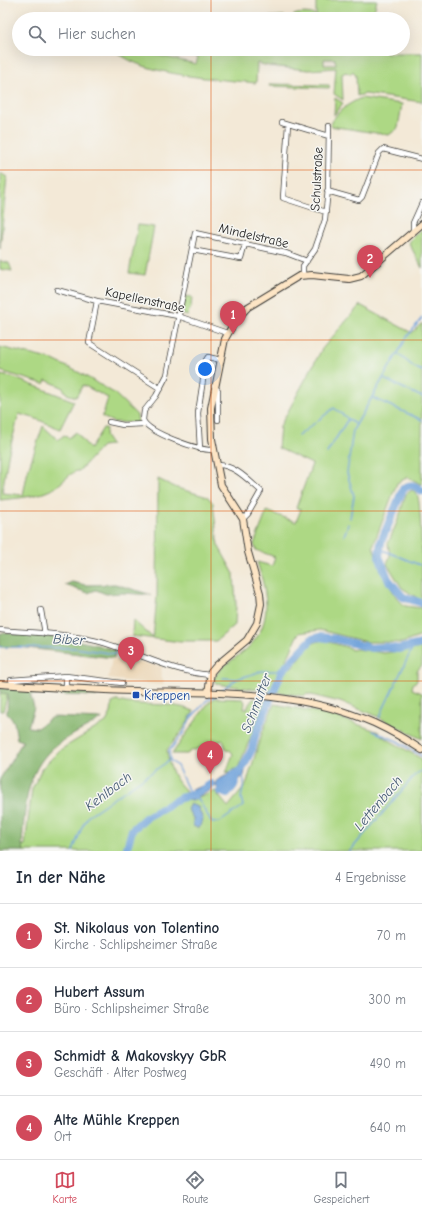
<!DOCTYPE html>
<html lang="de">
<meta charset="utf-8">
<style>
:root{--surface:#fff;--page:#f2f2f3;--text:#1f2937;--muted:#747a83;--line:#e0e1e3;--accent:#d1495b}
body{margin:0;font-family:"Comic Neue",sans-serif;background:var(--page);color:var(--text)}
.you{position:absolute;left:205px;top:369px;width:14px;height:14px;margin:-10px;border:3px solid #fff;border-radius:50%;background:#1a73e8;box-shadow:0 0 0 6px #1a73e833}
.badge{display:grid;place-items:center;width:26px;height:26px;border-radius:50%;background:var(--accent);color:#fff;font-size:13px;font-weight:700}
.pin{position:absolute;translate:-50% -33px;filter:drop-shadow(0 1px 2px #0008)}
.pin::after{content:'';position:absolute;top:21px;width:14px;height:12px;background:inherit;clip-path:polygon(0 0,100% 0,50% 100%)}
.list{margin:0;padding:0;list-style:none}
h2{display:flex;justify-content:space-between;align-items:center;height:52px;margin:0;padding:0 16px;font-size:17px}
h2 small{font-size:13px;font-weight:400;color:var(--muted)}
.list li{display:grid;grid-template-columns:26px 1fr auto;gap:12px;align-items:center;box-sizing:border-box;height:64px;padding:0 16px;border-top:1px solid var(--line)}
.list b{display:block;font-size:15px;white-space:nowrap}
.list p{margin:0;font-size:13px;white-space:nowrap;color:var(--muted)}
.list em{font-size:13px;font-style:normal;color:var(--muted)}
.icon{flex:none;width:22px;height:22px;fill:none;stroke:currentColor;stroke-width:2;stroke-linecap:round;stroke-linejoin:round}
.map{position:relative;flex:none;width:422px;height:851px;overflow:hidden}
.search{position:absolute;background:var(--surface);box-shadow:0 4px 16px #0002;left:12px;right:12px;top:12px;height:44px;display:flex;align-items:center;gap:10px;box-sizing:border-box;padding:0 14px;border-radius:22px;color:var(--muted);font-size:15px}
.sheet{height:308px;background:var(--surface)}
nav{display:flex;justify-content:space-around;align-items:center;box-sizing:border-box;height:56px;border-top:1px solid var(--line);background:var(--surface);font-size:11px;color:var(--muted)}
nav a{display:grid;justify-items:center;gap:2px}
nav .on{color:var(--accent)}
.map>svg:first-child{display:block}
.built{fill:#ecd8ba}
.green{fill:#add884;stroke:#647a50;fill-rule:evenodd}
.forest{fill:#8ab872;stroke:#536a47}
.water{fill:#6ea1da;stroke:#455e7b}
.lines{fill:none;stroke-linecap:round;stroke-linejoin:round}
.stream{stroke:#6ea1da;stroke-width:1.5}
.river{stroke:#6ea1da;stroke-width:8}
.street-casing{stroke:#3c3b38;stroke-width:6}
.secondary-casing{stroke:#3c3b38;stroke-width:8}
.street{stroke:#fff;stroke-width:4.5}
.secondary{stroke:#fde5c5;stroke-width:6}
.grid{fill:none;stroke:#de560d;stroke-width:1;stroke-opacity:0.55}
.transit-dot{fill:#1a4fb4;stroke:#f6f6f2;stroke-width:1.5}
.labels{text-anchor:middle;stroke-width:3;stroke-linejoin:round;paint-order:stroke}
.street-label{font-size:13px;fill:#1c1c1c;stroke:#f6f6f2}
.transit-label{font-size:13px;fill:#164399;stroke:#f6f6f2;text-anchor:start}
.water-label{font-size:14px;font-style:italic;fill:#415871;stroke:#f6f6f2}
</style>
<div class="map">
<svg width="422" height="851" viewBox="0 0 422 851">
<rect width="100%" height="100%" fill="#f6f6f2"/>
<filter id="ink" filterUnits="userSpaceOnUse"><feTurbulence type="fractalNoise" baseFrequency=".025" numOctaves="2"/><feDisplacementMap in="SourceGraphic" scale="8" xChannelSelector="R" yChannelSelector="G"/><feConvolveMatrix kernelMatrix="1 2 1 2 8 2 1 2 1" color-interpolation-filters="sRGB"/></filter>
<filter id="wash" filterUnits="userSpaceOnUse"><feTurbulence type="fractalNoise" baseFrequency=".012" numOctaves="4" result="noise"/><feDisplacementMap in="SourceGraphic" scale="16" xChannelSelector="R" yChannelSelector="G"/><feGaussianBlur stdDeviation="0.9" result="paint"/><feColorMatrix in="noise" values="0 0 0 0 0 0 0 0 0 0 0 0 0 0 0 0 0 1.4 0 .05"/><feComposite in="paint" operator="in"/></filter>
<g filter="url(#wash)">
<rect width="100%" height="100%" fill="#f3e9d7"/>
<path class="built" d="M112 659 162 666 161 677 164 682 163 685 108 679Z"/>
<path class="green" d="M316 0H377L375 8 368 16V19H294V15C299 13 311 12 316 16Z
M284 16 286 19H233Z
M117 49H131L196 64 198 57 162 49H378L388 53H422V102L365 94 357 96 356 76 353 71 350 74 346 72 342 74 343 100 334 94 336 68 309 70 269 66 257 63 256 83C219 79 144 76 117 52ZM324 59H335L336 65H324Z
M270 84 329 85 330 88 269 86Z
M335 98 343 103 334 115Z
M361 98 402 104 398 128 389 135 330 126C335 112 348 104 361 98Z
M0 173 7 177 0 249Z
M138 225 154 227 145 275 129 273Z
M422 228V268L409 243 412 238Z
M0 261 9 263 12 271 0 269Z
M186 296 192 297 191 308 189 310 188 316 181 314Z
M360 305 412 333 422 323V485L408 477 397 483 373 546 382 573 397 598 405 606 422 608V636L402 643 385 642H367L320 630 299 633C293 641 293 651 286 659L292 668 311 644 322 640 350 648 351 650 357 649 384 653 422 648V665L417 671V681L413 684 412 689 422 693V739L372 714 340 702 307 694 305 696 216 684 214 679C220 666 232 661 243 652 274 627 268 596 257 562L272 566 275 557 256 550 254 544 267 511 296 522 301 509 296 508 312 464 278 448 280 426 322 349Z
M0 347 53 360 80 373 114 393 137 415 138 423 113 422 102 417 108 398 83 385 76 397 67 394 62 387 46 380 44 384 0 371Z
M0 375 12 377 74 401 60 429 34 418 19 414 8 456 2 493 23 495 28 470 43 426 58 440 64 435 69 438 76 432 90 449 103 428H106L105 436 111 445 102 446 79 471H76C68 475 63 482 56 487 40 497 18 498 0 500Z
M158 479 177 488 208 497 213 503 218 545 234 574 236 605 235 625 216 641H173L132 636 133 620 153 638 157 596Z
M412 490C414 491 416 492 417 494 422 503 422 585 422 601L402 588 387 564 390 555 388 544 399 517 406 494Z
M0 693H8L3 711H0Z
M215 698 243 699 245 702 244 709H247L249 704 253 699 266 700 238 768 226 773 233 754 230 750 227 751 223 740 191 751 187 754H172L209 702Z
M117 701C143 708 168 700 194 711L182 731 167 750C169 772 178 786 196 799L215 791 228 807 246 785 262 733 274 704 329 714 379 732 382 736 422 759V851H24L22 845H25L32 789 42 768 60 750 106 722 111 713 112 703Z"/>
<path class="forest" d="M72 582 86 585 115 584 152 595 123 593 106 594 96 590 88 593 65 585Z
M0 633C38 635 78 638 115 650L114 658 18 647H0Z
M0 688 90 692 97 696 30 694 34 707 28 727 37 728 52 717 102 719C87 728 68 736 54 747 25 772 25 809 22 844L24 851H0V779L23 741 17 739 14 722 7 713 8 694 0 693Z"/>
<path class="water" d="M240 768 245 771 244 776 224 791 219 790 216 786 196 799 190 801 182 798 191 790 210 783 211 785 217 783 216 781Z
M190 804 198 807 203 819 201 826 197 828 193 826V818L187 809Z"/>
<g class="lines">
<path class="stream" d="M398 354 414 367 422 371
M384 379 422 397
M373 398 422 420
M298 436 334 408 356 425
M327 453 348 419
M350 518 354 496 347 473 353 430 407 337 422 318
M344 536 348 524
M380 549 420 565
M0 647 75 648 136 657
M223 678 237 679 262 671H282
M221 691 237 679
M379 718 411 651V647
M373 731 397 741 422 756
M170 760 177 766 189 792
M197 797 212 823 220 822 243 806 241 798 244 783 243 774
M73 851 82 827 89 815 170 760 169 751 184 732 190 719 207 700 217 695
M350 851 415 775 422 770"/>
<path class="river" d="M422 491C414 485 411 483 403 489L381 542 379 556 388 579 403 597 422 603
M234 775 242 769 252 749 255 736 282 671 312 639 319 637 336 639 371 648 386 647 398 649 422 644
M220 791 227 794C233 786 237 785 236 774L233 776
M126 851 132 830 145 818 180 798 196 794 211 784"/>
</g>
</g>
<g filter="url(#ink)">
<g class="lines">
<defs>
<path id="street" d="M282 122 329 136
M288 124 283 198 326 212
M327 191 359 200 362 197 379 153 383 149 422 159
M413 232V223L422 203
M192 250 241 259 245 244
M303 275V266L315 249 325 220 328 189 329 126
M57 290 97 301 178 316 227 333
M97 301 89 343 161 389
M214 386 218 390V420
M109 422 123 425 144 424
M200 449 198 413 206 360 208 357 221 360
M214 450C200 451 148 433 143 420L144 411 156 396 167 375 195 233 286 253 307 261
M217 465C234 464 249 481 261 491L248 514 243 519
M41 610 45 634
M0 630C32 633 65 633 97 641 135 651 171 672 210 675
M11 680 66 676 122 683
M66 689V676"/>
<path id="secondary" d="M0 684C45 687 91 690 136 691 215 693 300 690 374 723 391 731 407 740 422 750
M208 693 211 672 217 665 247 640 257 623 261 604 260 593 248 552 243 519 221 485 212 439 211 408 225 339 235 321 248 307 299 276 312 275 349 279 361 276 422 224"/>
</defs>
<use href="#street" class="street-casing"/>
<use href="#secondary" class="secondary-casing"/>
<use href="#street" class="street"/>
<use href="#secondary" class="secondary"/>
</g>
</g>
<path class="grid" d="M211 0V19M211 49V851M0 170H422M0 340H422M0 511H422M0 681H422"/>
<rect class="transit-dot" x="132" y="691" width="8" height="8" rx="2"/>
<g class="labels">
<g class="street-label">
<text transform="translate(316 179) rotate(-87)" y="5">Schulstraße</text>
<text transform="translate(254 235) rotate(13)" y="5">Mindelstraße</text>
<text transform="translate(145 299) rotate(12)" y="5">Kapellenstraße</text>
</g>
<g class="transit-label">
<text x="144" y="700">Kreppen</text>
</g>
<g class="water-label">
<text transform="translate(69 639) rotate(3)" y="5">Biber</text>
<text transform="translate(256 703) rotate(-69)" y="5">Schmutter</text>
<text transform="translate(108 791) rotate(-37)" y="5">Kehlbach</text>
<text transform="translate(378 803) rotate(-50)" y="5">Lettenbach</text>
</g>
</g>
</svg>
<div class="you"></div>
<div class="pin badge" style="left:233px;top:334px">1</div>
<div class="pin badge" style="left:370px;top:278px">2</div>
<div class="pin badge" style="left:131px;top:670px">3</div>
<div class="pin badge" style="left:210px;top:774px">4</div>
<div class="search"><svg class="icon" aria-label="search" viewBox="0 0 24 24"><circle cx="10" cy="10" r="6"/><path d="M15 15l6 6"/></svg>Hier suchen</div>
</div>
<section class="sheet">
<h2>In der Nähe<small>4 Ergebnisse</small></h2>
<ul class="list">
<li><span class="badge">1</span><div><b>St. Nikolaus von Tolentino</b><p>Kirche · Schlipsheimer Straße</p></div><em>70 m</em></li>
<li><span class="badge">2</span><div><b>Hubert Assum</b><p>Büro · Schlipsheimer Straße</p></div><em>300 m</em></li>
<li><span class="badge">3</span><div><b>Schmidt &amp; Makovskyy GbR</b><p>Geschäft · Alter Postweg</p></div><em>490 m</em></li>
<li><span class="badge">4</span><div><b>Alte Mühle Kreppen</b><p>Ort</p></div><em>640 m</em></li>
</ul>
</section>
<nav>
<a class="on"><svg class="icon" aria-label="map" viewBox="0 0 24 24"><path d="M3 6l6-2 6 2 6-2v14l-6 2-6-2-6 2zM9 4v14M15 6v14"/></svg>Karte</a>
<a><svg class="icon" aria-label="directions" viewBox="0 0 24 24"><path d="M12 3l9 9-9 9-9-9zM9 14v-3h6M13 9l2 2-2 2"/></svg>Route</a>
<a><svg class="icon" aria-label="saved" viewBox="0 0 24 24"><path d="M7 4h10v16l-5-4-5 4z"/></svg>Gespeichert</a>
</nav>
